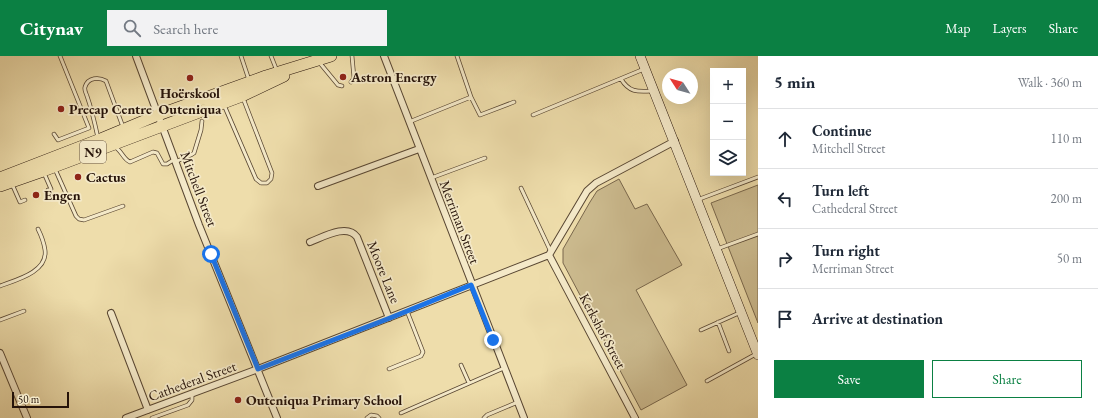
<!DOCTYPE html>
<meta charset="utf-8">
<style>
:root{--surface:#fff;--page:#f2f2f3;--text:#1f2937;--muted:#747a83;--line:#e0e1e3;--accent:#0b8043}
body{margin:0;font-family:"EB Garamond",serif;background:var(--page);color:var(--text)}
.controls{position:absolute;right:12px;top:12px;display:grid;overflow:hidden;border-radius:0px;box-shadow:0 4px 16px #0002}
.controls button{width:36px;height:36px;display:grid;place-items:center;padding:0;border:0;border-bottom:1px solid var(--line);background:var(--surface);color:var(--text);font:20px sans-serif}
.compass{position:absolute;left:662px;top:12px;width:36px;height:36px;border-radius:50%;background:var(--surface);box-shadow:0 4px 16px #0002;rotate:306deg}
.scale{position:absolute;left:12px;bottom:10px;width:57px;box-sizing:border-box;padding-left:4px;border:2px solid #261309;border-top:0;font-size:11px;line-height:14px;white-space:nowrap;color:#261309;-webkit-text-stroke:3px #f4e9c8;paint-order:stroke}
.stop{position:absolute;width:12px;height:12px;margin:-9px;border:3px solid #1a73e8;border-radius:50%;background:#fff}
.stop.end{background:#1a73e8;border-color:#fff;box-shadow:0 1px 4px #0008}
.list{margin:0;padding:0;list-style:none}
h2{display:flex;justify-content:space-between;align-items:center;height:52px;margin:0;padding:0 16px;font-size:17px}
h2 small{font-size:13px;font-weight:400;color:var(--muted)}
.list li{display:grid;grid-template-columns:26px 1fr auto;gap:12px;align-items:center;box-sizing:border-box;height:60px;padding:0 16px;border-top:1px solid var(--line)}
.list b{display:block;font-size:15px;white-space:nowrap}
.list p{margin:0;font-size:13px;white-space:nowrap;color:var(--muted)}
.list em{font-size:13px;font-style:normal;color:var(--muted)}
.actions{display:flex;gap:8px;padding:12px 16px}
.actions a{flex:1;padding:9px 0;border:1px solid var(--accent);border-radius:0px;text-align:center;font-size:14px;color:var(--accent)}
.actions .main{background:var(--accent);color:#fff}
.icon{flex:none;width:22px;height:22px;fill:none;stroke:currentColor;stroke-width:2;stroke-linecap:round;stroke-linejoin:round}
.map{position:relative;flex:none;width:758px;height:362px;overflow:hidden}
header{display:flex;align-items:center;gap:24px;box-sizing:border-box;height:56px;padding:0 20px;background:var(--accent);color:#fff}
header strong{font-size:19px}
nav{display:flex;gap:22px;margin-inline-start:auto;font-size:14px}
.search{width:280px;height:36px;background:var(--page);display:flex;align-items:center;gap:10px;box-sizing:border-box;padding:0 14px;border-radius:0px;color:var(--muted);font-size:15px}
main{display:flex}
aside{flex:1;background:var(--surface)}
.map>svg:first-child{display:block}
.green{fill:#ccbb8f;stroke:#79674c}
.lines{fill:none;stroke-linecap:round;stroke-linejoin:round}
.lane-casing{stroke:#584632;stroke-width:4.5}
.street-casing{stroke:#584632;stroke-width:8}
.secondary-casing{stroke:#261309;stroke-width:10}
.highway-casing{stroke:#261309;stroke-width:12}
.lane{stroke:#f4e9c8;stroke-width:3}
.street{stroke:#f4e9c8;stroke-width:6}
.secondary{stroke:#f4e9c8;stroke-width:9}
.highway{stroke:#eeddab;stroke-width:11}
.route{stroke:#1a73e8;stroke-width:5}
.poi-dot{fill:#8f2418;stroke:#f4e9c8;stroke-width:1.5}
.labels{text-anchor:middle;stroke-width:3.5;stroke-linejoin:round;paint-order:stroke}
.shield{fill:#f4e9c8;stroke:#645342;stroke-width:1}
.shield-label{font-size:13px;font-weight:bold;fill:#261309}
.poi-label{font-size:14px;font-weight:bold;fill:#261309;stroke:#f4e9c8;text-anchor:start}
.street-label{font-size:14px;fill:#261309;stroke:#f4e9c8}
</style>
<header>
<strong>Citynav</strong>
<div class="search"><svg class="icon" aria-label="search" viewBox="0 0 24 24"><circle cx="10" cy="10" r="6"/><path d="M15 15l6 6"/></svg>Search here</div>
<nav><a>Map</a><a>Layers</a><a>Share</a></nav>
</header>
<main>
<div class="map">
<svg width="758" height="362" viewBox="0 0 758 362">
<rect width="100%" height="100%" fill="#eeddab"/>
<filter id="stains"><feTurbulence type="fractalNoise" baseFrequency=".005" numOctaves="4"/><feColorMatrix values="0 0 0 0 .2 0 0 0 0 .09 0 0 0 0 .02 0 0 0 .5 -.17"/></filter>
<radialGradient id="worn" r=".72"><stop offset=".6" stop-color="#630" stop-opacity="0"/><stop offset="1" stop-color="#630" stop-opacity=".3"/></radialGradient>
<path class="green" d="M619 123 635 153 647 148 682 209 636 234 687 329 641 354 563 207V193L590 146 597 135Z
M758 129V267L711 147Z"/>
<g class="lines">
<defs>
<path id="lane" d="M241 0 249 24
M271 0 277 15
M319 6 338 29 342 30
M621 23C629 36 637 36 651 35
M351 26 354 22 352 0
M471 41 480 59 514 46
M224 49 256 123 261 127H267L271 123 272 117 243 42
M533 59 644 13
M409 66 471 41 457 0
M54 78 58 84 89 72 60 0
M98 82C95 68 92 54 87 40 86 37 84 34 85 31 88 21 99 21 106 25L123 71
M115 91C122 95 123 103 130 106L153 96 157 97 163 108H167L175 103
M175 106 191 99 194 97 201 74 202 65
M55 113 76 160 79 163 84 164 123 150
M44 117 51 133 48 134
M431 122 485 102
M12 128 20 146 25 144
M521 132 551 196
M697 144 758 121
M717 193 758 178
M0 230C16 224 48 216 45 194 44 187 41 179 38 173
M0 264 24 255
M718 266 729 295
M701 274 739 257
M461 309 469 327
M389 313 421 300 423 296 407 255
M707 325 756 298
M401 357 504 312
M152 362 188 349 192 344V337
M367 362 371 359 377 360 379 362
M484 362 487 359 518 346"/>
<path id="street" d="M136 0 199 169 277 362
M384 0 524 362
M318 130 419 93
M310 186C323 181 347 167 357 181L389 262
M549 199 635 362
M111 257 148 354
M0 297 27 362
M126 362 258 313 549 199 587 135 596 127 675 85"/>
<path id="secondary" d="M640 0 758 299"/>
<path id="highway" d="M0 122 98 84 158 59 266 20 331 0
M0 130 43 115 242 40 284 20"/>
</defs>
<use href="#lane" class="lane-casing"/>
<use href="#street" class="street-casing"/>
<use href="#secondary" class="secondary-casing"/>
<use href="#highway" class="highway-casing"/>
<use href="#lane" class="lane"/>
<use href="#street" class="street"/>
<use href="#secondary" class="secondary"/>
<use href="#highway" class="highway"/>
</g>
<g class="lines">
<path class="route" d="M211 198 258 313 390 262 471 229 493 284"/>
</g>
<g class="poi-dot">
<circle cx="343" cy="21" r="4"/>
<circle cx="190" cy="22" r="4"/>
<circle cx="61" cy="53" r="4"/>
<circle cx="78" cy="121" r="4"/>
<circle cx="36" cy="139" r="4"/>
<circle cx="238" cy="344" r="4"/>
</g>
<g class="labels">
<rect class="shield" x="80" y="85" width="26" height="22" rx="3"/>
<g class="shield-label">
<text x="93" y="101">N9</text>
</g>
<g class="poi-label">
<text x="351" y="26">Astron Energy</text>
<text x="190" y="42" text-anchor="middle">Hoërskool<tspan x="190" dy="16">Outeniqua</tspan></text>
<text x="69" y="58">Precap Centre</text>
<text x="86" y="126">Cactus</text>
<text x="44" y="144">Engen</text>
<text x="246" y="349">Outeniqua Primary School</text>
</g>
<g class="street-label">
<text transform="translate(199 133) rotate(69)" y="5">Mitchell Street</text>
<text transform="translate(460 166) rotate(69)" y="5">Merriman Street</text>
<text transform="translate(384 216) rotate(68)" y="5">Moore Lane</text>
<text transform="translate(603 275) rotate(62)" y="5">Kerkshof Street</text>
<text transform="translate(192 325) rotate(-20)" y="5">Cathederal Street</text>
</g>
</g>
<rect width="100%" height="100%" filter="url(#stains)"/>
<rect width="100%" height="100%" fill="url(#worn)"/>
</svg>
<div class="controls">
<button>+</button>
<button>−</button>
<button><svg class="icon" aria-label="layers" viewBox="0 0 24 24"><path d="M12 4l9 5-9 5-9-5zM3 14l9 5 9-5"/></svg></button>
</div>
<svg class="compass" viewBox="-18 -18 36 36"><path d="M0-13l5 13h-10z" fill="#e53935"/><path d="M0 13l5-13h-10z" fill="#747a83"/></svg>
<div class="scale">50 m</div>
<div class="stop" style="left:211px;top:198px"></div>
<div class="stop end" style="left:493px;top:284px"></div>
</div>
<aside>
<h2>5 min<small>Walk · 360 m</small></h2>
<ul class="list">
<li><svg class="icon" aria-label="ahead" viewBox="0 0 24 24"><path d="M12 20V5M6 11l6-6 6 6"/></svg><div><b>Continue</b><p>Mitchell Street</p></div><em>110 m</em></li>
<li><svg class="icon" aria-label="left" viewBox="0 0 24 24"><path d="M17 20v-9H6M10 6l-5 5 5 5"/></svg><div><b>Turn left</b><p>Cathederal Street</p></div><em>200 m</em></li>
<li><svg class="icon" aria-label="right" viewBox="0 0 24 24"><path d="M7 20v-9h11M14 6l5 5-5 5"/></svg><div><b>Turn right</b><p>Merriman Street</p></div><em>50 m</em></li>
<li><svg class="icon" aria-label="arrive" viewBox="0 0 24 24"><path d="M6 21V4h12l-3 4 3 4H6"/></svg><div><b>Arrive at destination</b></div></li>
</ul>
<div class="actions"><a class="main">Save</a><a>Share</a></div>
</aside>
</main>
